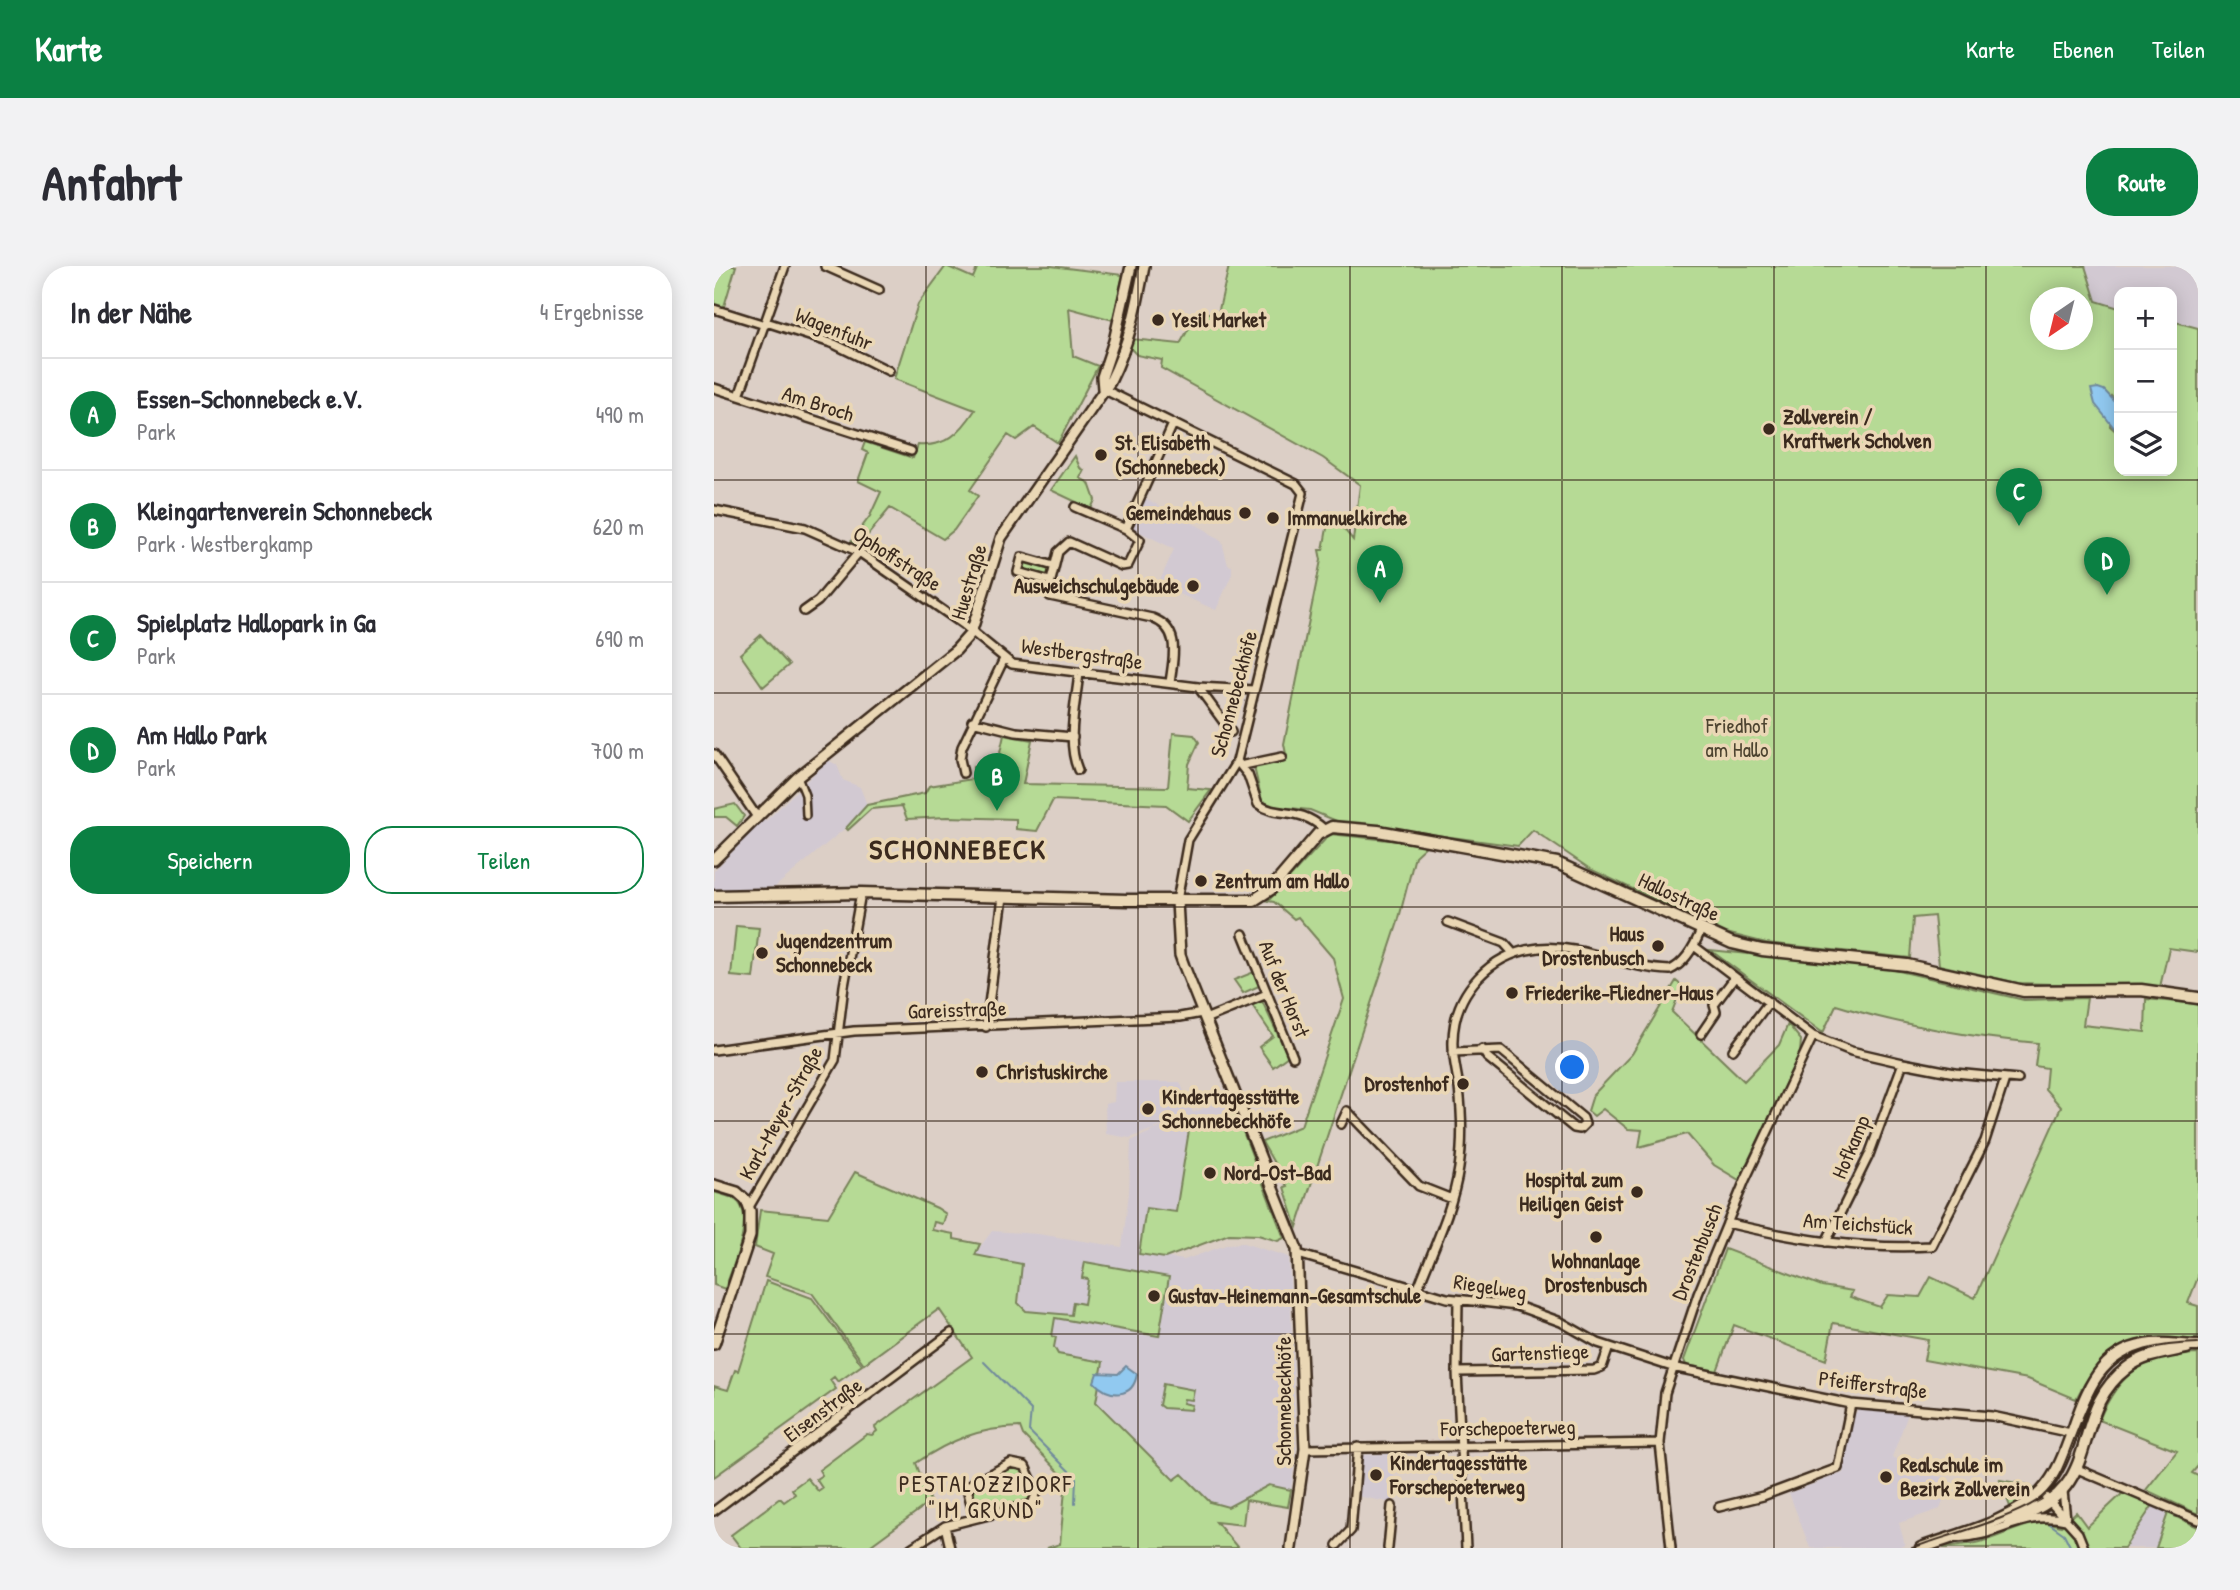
<!DOCTYPE html>
<html lang="de">
<meta charset="utf-8">
<style>
:root{--surface:#fff;--page:#f2f2f3;--text:#2b2b33;--muted:#7c7c81;--line:#e1e1e2;--accent:#0b8043}
body{margin:0;font-family:"Patrick Hand",sans-serif;background:var(--page);color:var(--text)}
.controls{position:absolute;right:21px;top:21px;display:grid;overflow:hidden;border-radius:14px;box-shadow:0 4px 18px #0003}
.controls button{width:63px;height:63px;display:grid;place-items:center;padding:0;border:0;border-bottom:2px solid var(--line);background:var(--surface);color:var(--text);font:35px sans-serif}
.compass{position:absolute;left:1316px;top:21px;width:63px;height:63px;border-radius:50%;background:var(--surface);box-shadow:0 4px 18px #0003;rotate:215deg}
.you{position:absolute;left:859px;top:802px;width:24px;height:24px;margin:-18px;border:5px solid #fff;border-radius:50%;background:#1a73e8;box-shadow:0 0 0 10px #1a73e833}
.badge{display:grid;place-items:center;width:46px;height:46px;border-radius:50%;background:var(--accent);color:#fff;font-size:23px;font-weight:700}
.pin{position:absolute;translate:-50% -58px;filter:drop-shadow(0 2px 4px #0008)}
.pin::after{content:'';position:absolute;top:37px;width:24px;height:21px;background:inherit;clip-path:polygon(0 0,100% 0,50% 100%)}
.list{margin:0;padding:0;list-style:none}
h2{display:flex;justify-content:space-between;align-items:center;height:91px;margin:0;padding:0 28px;font-size:30px}
h2 small{font-size:23px;font-weight:400;color:var(--muted)}
.list li{display:grid;grid-template-columns:46px 1fr auto;gap:21px;align-items:center;box-sizing:border-box;height:112px;padding:0 28px;border-top:2px solid var(--line)}
.list b{display:block;font-size:26px;white-space:nowrap}
.list p{margin:0;font-size:23px;white-space:nowrap;color:var(--muted)}
.list em{font-size:23px;font-style:normal;color:var(--muted)}
.actions{display:flex;gap:14px;padding:21px 28px}
.actions a{flex:1;padding:16px 0;border:2px solid var(--accent);border-radius:28px;text-align:center;font-size:24px;color:var(--accent)}
.actions .main{background:var(--accent);color:#fff}
.icon{flex:none;width:38px;height:38px;fill:none;stroke:currentColor;stroke-width:2;stroke-linecap:round;stroke-linejoin:round}
.map{position:relative;flex:none;width:1484px;height:1282px;overflow:hidden;border-radius:28px}
header{display:flex;align-items:center;gap:42px;box-sizing:border-box;height:98px;padding:0 35px;background:var(--accent);color:#fff}
header strong{font-size:33px}
nav{display:flex;gap:38px;margin-inline-start:auto;font-size:24px}
.intro{display:flex;align-items:center;justify-content:space-between;box-sizing:border-box;height:168px;padding:0 42px}
h1{margin:0;font-size:49px}
.button{padding:18px 32px;border-radius:28px;background:var(--accent);color:#fff;font-size:24px;font-weight:700}
main{display:flex;gap:42px;padding:0 42px}
aside{flex:1;background:var(--surface);border-radius:28px;box-shadow:0 4px 18px #0003}
.map>svg:first-child{display:block}
.built{fill:#d2c9d2}
.green{fill:#b6da95;stroke:#78825a;stroke-width:2;fill-rule:evenodd}
.water{fill:#91c9f0;stroke:#6f899c;stroke-width:2}
.lines{fill:none;stroke-linecap:round;stroke-linejoin:round}
.stream{stroke:#6f899c;stroke-width:2}
.pedestrian-casing{stroke:#3b2a1e;stroke-width:10}
.minor-casing{stroke:#3b2a1e;stroke-width:12}
.tertiary-casing{stroke:#3b2a1e;stroke-width:14}
.secondary-casing{stroke:#3b2a1e;stroke-width:15}
.pedestrian{stroke:#ead7b5;stroke-width:5}
.minor{stroke:#ead7b5;stroke-width:7}
.tertiary{stroke:#ead7b5;stroke-width:9}
.secondary{stroke:#ead7b5;stroke-width:10}
.tram{stroke:#3b2a1e;stroke-width:2}
.grid{fill:none;stroke:#3b2a1e;stroke-width:2;stroke-opacity:0.55}
.poi-dot{fill:#3b2a1e;stroke:#ead7b5;stroke-width:2.5}
.labels{text-anchor:middle;stroke-width:7;stroke-linejoin:round;paint-order:stroke}
.poi-label{font-size:21px;font-weight:bold;fill:#3b2a1e;stroke:#ead7b5;text-anchor:start}
.street-label{font-size:21px;fill:#3b2a1e;stroke:#ead7b5}
.park-label{font-size:21px;fill:#4d4430;stroke:#ead7b5}
.neighbourhood-label{font-size:23px;letter-spacing:2px;fill:#3b2a1e;stroke:#ead7b5}
.district-label{font-size:28px;font-weight:bold;letter-spacing:2px;fill:#3b2a1e;stroke:#ead7b5}
</style>
<header>
<strong>Karte</strong>
<nav><a>Karte</a><a>Ebenen</a><a>Teilen</a></nav>
</header>
<div class="intro"><h1>Anfahrt</h1><a class="button">Route</a></div>
<main>
<aside>
<h2>In der Nähe<small>4 Ergebnisse</small></h2>
<ul class="list">
<li><span class="badge">A</span><div><b>Essen-Schonnebeck e.V.</b><p>Park</p></div><em>490 m</em></li>
<li><span class="badge">B</span><div><b>Kleingartenverein Schonnebeck</b><p>Park · Westbergkamp</p></div><em>620 m</em></li>
<li><span class="badge">C</span><div><b>Spielplatz Hallopark in Ga</b><p>Park</p></div><em>690 m</em></li>
<li><span class="badge">D</span><div><b>Am Hallo Park</b><p>Park</p></div><em>700 m</em></li>
</ul>
<div class="actions"><a class="main">Speichern</a><a>Teilen</a></div>
</aside>
<div class="map">
<svg width="1484" height="1282" viewBox="0 0 1484 1282">
<rect width="100%" height="100%" fill="#dccfc6"/>
<filter id="ink" filterUnits="userSpaceOnUse"><feTurbulence type="fractalNoise" baseFrequency=".0143" numOctaves="2"/><feDisplacementMap in="SourceGraphic" scale="14" xChannelSelector="R" yChannelSelector="G"/><feConvolveMatrix kernelMatrix="1 2 1 2 8 2 1 2 1" color-interpolation-filters="sRGB"/></filter>
<g filter="url(#ink)">
<path class="built" d="M1371 0H1484V62L1458 55V26H1405V42L1382 35Z
M430 232 492 264 508 276 514 299 518 300V308L502 344 444 319 460 283 416 261Z
M114 494 123 499 129 514 146 521 153 539 135 559 61 621 34 626 0 627V605L49 553 52 555Z
M401 816H466L479 847 515 832 521 845 475 865 462 946 426 988 470 994 515 978 529 977 575 991 582 1183 577 1224 555 1220 514 1241 496 1236 468 1208 461 1215 382 1135 344 1088 325 1047 306 1042V1008L260 989 278 965 324 968 408 981 415 927 417 875 458 856 416 872 392 868 391 838 400 836Z
M1146 1143 1194 1148 1178 1191 1236 1215 1226 1243 1185 1257 1191 1279 1183 1282H1096L1075 1227 1129 1207 1140 1148Z
M680 1188 679 1237 643 1230 645 1189Z
M1439 1239 1454 1247 1442 1282H1410Z"/>
<path class="green" d="M0 0H22L9 44 0 41Z
M232 0 259 12 264 0H337L409 9 399 54 355 42 359 90 384 100 344 177 320 161 302 174 294 169 256 224 264 230 240 264 229 273 176 242 144 281 136 277 156 250 167 226 144 215 154 187 148 184 151 176 199 192 204 179C232 181 246 167 261 144L180 113 204 38Z
M421 0H424C417 43 412 73 393 113Z
M515 0H1371L1382 35 1405 42V140L1398 131 1396 160 1405 168V205H1458V55L1484 62V686L1455 682 1446 721 1304 717 1225 699 1220 650 1199 652 1196 692 1052 677 1012 667 876 603 819 564 804 580 625 556 596 544 554 540 548 535 540 501 573 493 570 478 607 294 605 284H609L616 246 639 274 646 219 609 192 447 102 448 94 423 89 416 82 418 73 466 78 484 46 504 48ZM1326 32H1368V74H1326Z
M361 190 366 202 370 204 366 212 375 217 381 234 377 243 337 224Z
M309 293 339 301 335 313 306 305Z
M47 369 75 399 49 421 26 388Z
M459 467 480 469 485 476 475 498 473 522 497 524 474 555 452 539 339 534 323 565 302 563V553L233 551 193 553 188 540 157 543 134 564 132 562 153 539 211 527 215 520 259 513V501L282 505 290 469 318 474 309 518 454 521Z
M21 538 30 550 23 560 12 551H0V543Z
M616 568 714 578 701 590 684 656 583 961 570 921 573 920 548 876 587 860 630 733 619 692 584 651 580 653 560 636 554 635Z
M22 660 45 662 39 712 17 710Z
M996 684 1172 702 1310 734 1373 732 1369 759 1431 766 1432 733 1484 738V1011L1474 1037 1484 1040V1073C1424 1074 1392 1073 1362 1133L1314 1113 1210 1094 1214 1074 1119 1057 1112 1094 1020 1059 1003 1105 972 1099 970 1094 1011 983 1108 1020 1139 1025 1136 1031 1166 1041 1174 1029 1206 1031 1217 1011 1261 1032 1347 841 1331 823 1333 802 1321 800 1324 777C1255 771 1189 760 1122 739L1109 767Z
M540 706 545 720 529 727 520 714Z
M962 715 968 720 958 746 1030 815 1065 779 1074 758 1087 774 1086 787 1025 914 1000 899 973 868 925 881 928 864 914 863 889 843 880 850 874 845 879 829 918 788Z
M548 735 574 790 559 801 545 781 559 770 538 739Z
M521 845 570 972 564 975 544 969 515 968 451 992 425 988 432 942 462 946 475 864Z
M141 906 223 942 232 948 229 958 220 956 218 964 240 968V973L266 978 261 989 308 998 304 1037 312 1045 357 1049 359 1036 370 1038 374 1013 368 1012 371 996 455 1011 445 1070 341 1052 338 1070 342 1071 340 1081 344 1088 389 1096 382 1136 460 1214 468 1208 496 1236 514 1241 555 1219 577 1224 574 1241 532 1234 529 1259 502 1256 524 1282H333L346 1278 352 1213 309 1169 306 1161C265 1162 236 1174 202 1197L216 1236 153 1282H27L17 1269 66 1232 70 1236 81 1228 78 1223 93 1212 104 1225 108 1222 102 1213 108 1209 105 1204 153 1168 158 1169 163 1165 161 1161 258 1091 225 1043 150 1098 98 1027 51 1011 59 988 41 981 46 944 114 951Z
M0 926C8 929 20 930 25 937 40 955 17 1004 11 1023L0 1019Z
M52 1015 98 1032 148 1099 124 1116 120 1111 116 1114 122 1123 0 1211V1120L14 1124 21 1104 24 1105Z
M1484 1088V1200L1478 1207 1484 1210V1248L1432 1224 1463 1185 1385 1154C1406 1105 1431 1089 1484 1088Z
M449 1118 480 1124 478 1134 470 1133 469 1137 478 1139 477 1144 449 1142 445 1139Z
M297 1200 309 1202 320 1227 315 1235 262 1247 259 1220Z
M1286 1214 1314 1219 1321 1224 1297 1243Z
M1410 1226 1439 1239 1410 1282H1229C1241 1278 1250 1279 1262 1277 1291 1271 1318 1249 1347 1260L1362 1246 1373 1261Z
M1454 1247 1484 1261V1282H1442Z"/>
<path class="water" d="M1384 122 1390 124 1405 140V168L1381 138 1377 123Z
M412 1100 423 1108C419 1133 395 1132 380 1116L383 1107 404 1108Z"/>
<g class="lines">
<path class="stream" d="M270 1096 317 1144 315 1165 362 1212 361 1237
M1336 1258 1350 1268 1357 1282"/>
<defs>
<path id="pedestrian" d="M84 511 91 529 92 550"/>
<path id="minor" d="M111 0 165 24
M0 43 51 59
M52 56 120 78 175 105
M0 122 197 185
M389 123 582 218 589 227 523 495 474 574 463 635
M25 130 71 0
M361 241 412 263
M0 244 91 262 145 286 250 359 298 398 484 421 540 424
M336 315 304 306 308 291 340 300
M90 345 104 335 145 286
M456 417C459 392 468 363 438 352L336 330 334 327 344 286 355 276 408 300 414 299 426 274 412 263 459 158
M484 421 517 466
M258 455 302 466 359 471
M0 488 43 551
M523 495 534 509 544 538C565 553 583 539 610 563
M530 499 568 491
M364 504C352 475 362 437 365 407
M249 507 246 493 248 481 290 393
M734 656 790 677 799 687
M529 668 579 791
M980 680 1099 770 1137 785 1189 797 1241 807 1304 813
M491 753 553 728
M272 761 289 631
M987 768 1002 746 1000 739 1021 711
M0 784 140 765 466 751 488 747
M1019 784 1055 736
M739 786 787 784 869 852 871 858 866 863 860 862 773 791 768 783
M627 858 633 845 705 920 738 933
M35 941 121 794 130 720 147 627
M1013 957C1081 973 1148 984 1218 980L1271 875 1291 813
M1112 976 1155 889 1189 797
M584 988 733 1032 803 1040 847 1056 884 1077 958 1101 1137 1138 1278 1150 1357 1167
M704 1022C719 983 739 943 745 902 749 875 748 848 745 822 743 806 738 790 739 774 740 725 777 687 825 682 870 678 911 703 956 704 972 697 981 679 987 664
M744 1034 743 1106 752 1282
M743 1106 880 1104 888 1101 895 1081
M591 1183 946 1177
M1361 1202 1484 1254
M1349 1225 1352 1253
M1327 1226 1364 1267 1370 1282
M1005 1241 1049 1230 1124 1202 1137 1138
M0 1245 237 1067
M231 1260 236 1282
M1242 1272C1286 1271 1307 1244 1352 1254
M623 1279 637 1264 644 1181
M197 1282 231 1260 318 1238 323 1226 311 1200 297 1197 255 1219 254 1226 260 1251
M674 1282 678 1240
M957 1282 946 1177 951 1127 984 1028 1031 914 1099 770"/>
<path id="tertiary" d="M389 123 388 111 400 75 417 0
M0 594 84 511 242 384 257 367 287 272 396 116C415 78 423 41 430 0
M463 635 466 689 470 700 583 983 591 1183 577 1282
M0 919 23 926 32 934 36 945V970L0 1078"/>
<path id="secondary" d="M0 630 147 627 413 634H540L557 623 604 568 618 561 664 565 843 597 1018 677 1048 684 1193 699 1310 725 1427 724 1484 732
M1294 1253C1396 1228 1350 1150 1413 1102 1431 1088 1452 1087 1473 1082
M1207 1282C1245 1268 1298 1256 1327 1226 1369 1183 1358 1091 1431 1079 1449 1075 1466 1080 1484 1080"/>
</defs>
<use href="#pedestrian" class="pedestrian-casing"/>
<use href="#minor" class="minor-casing"/>
<use href="#tertiary" class="tertiary-casing"/>
<use href="#secondary" class="secondary-casing"/>
<use href="#pedestrian" class="pedestrian"/>
<use href="#minor" class="minor"/>
<use href="#tertiary" class="tertiary"/>
<use href="#secondary" class="secondary"/>
<path class="tram" d="M1198 1282C1228 1271 1307 1250 1328 1231 1343 1218 1350 1200 1357 1181 1386 1106 1397 1079 1484 1077"/>
</g>
</g>
<path class="grid" d="M212 0V1282M424 0V1282M636 0V1282M848 0V1282M1060 0V1282M1272 0V1282M0 214H1484M0 427H1484M0 641H1484M0 855H1484M0 1068H1484"/>
<g class="poi-dot">
<circle cx="444" cy="54" r="7"/>
<circle cx="1055" cy="163" r="7"/>
<circle cx="387" cy="189" r="7"/>
<circle cx="531" cy="247" r="7"/>
<circle cx="559" cy="252" r="7"/>
<circle cx="479" cy="320" r="7"/>
<circle cx="487" cy="615" r="7"/>
<circle cx="944" cy="680" r="7"/>
<circle cx="48" cy="687" r="7"/>
<circle cx="798" cy="727" r="7"/>
<circle cx="268" cy="806" r="7"/>
<circle cx="749" cy="818" r="7"/>
<circle cx="434" cy="843" r="7"/>
<circle cx="496" cy="907" r="7"/>
<circle cx="923" cy="926" r="7"/>
<circle cx="882" cy="971" r="7"/>
<circle cx="440" cy="1030" r="7"/>
<circle cx="662" cy="1209" r="7"/>
<circle cx="1172" cy="1211" r="7"/>
</g>
<g class="labels">
<g class="poi-label">
<text x="458" y="61">Yesil Market</text>
<text x="1069" y="158">Zollverein /<tspan x="1069" dy="24">Kraftwerk Scholven</tspan></text>
<text x="401" y="184">St. Elisabeth<tspan x="401" dy="24">(Schonnebeck)</tspan></text>
<text x="517" y="254" text-anchor="end">Gemeindehaus</text>
<text x="573" y="259">Immanuelkirche</text>
<text x="465" y="327" text-anchor="end">Ausweichschulgebäude</text>
<text x="501" y="622">Zentrum am Hallo</text>
<text x="930" y="675" text-anchor="end">Haus<tspan x="930" dy="24">Drostenbusch</tspan></text>
<text x="62" y="682">Jugendzentrum<tspan x="62" dy="24">Schonnebeck</tspan></text>
<text x="812" y="734">Friederike-Fliedner-Haus</text>
<text x="282" y="813">Christuskirche</text>
<text x="735" y="825" text-anchor="end">Drostenhof</text>
<text x="448" y="838">Kindertagesstätte<tspan x="448" dy="24">Schonnebeckhöfe</tspan></text>
<text x="510" y="914">Nord-Ost-Bad</text>
<text x="909" y="921" text-anchor="end">Hospital zum<tspan x="909" dy="24">Heiligen Geist</tspan></text>
<text x="882" y="1002" text-anchor="middle">Wohnanlage<tspan x="882" dy="24">Drostenbusch</tspan></text>
<text x="454" y="1037">Gustav-Heinemann-Gesamtschule</text>
<text x="676" y="1204">Kindertagesstätte<tspan x="676" dy="24">Forschepoeterweg</tspan></text>
<text x="1186" y="1206">Realschule im<tspan x="1186" dy="24">Bezirk Zollverein</tspan></text>
</g>
<g class="street-label">
<text transform="translate(120 63) rotate(22)" y="7">Wagenfuhr</text>
<text transform="translate(104 138) rotate(18)" y="7">Am Broch</text>
<text transform="translate(183 293) rotate(33)" y="7">Ophoffstraße</text>
<text transform="translate(255 316) rotate(-73)" y="7">Huestraße</text>
<text transform="translate(368 388) rotate(8)" y="7">Westbergstraße</text>
<text transform="translate(520 428) rotate(-75)" y="7">Schonnebeckhöfe</text>
<text transform="translate(965 631) rotate(25)" y="7">Hallostraße</text>
<text transform="translate(570 723) rotate(68)" y="7">Auf der Horst</text>
<text transform="translate(243 744) rotate(-2)" y="7">Gareisstraße</text>
<text transform="translate(67 847) rotate(-61)" y="7">Karl-Meyer-Straße</text>
<text transform="translate(1137 881) rotate(-67)" y="7">Hofkamp</text>
<text transform="translate(1144 958) rotate(4)" y="7">Am Teichstück</text>
<text transform="translate(983 986) rotate(-68)" y="7">Drostenbusch</text>
<text transform="translate(776 1021) rotate(9)" y="7">Riegelweg</text>
<text transform="translate(826 1087) rotate(-2)" y="7">Gartenstiege</text>
<text transform="translate(1159 1119) rotate(7)" y="7">Pfeifferstraße</text>
<text transform="translate(570 1135) rotate(-90)" y="7">Schonnebeckhöfe</text>
<text transform="translate(109 1144) rotate(-37)" y="7">Eisenstraße</text>
<text transform="translate(794 1162) rotate(-1)" y="7">Forschepoeterweg</text>
</g>
<g class="park-label">
<text x="1023" y="467">Friedhof<tspan x="1023" dy="24">am Hallo</tspan></text>
</g>
<g class="neighbourhood-label">
<text x="272" y="1226">PESTALOZZIDORF<tspan x="272" dy="26">"IM GRUND"</tspan></text>
</g>
<g class="district-label">
<text x="244" y="593">SCHONNEBECK</text>
</g>
</g>
</svg>
<div class="controls">
<button>+</button>
<button>−</button>
<button><svg class="icon" aria-label="layers" viewBox="0 0 24 24"><path d="M12 4l9 5-9 5-9-5zM3 14l9 5 9-5"/></svg></button>
</div>
<svg class="compass" viewBox="-18 -18 36 36"><path d="M0-13l5 13h-10z" fill="#e53935"/><path d="M0 13l5-13h-10z" fill="#7c7c81"/></svg>
<div class="you"></div>
<div class="pin badge" style="left:666px;top:337px">A</div>
<div class="pin badge" style="left:283px;top:545px">B</div>
<div class="pin badge" style="left:1305px;top:260px">C</div>
<div class="pin badge" style="left:1393px;top:329px">D</div>
</div>
</main>
